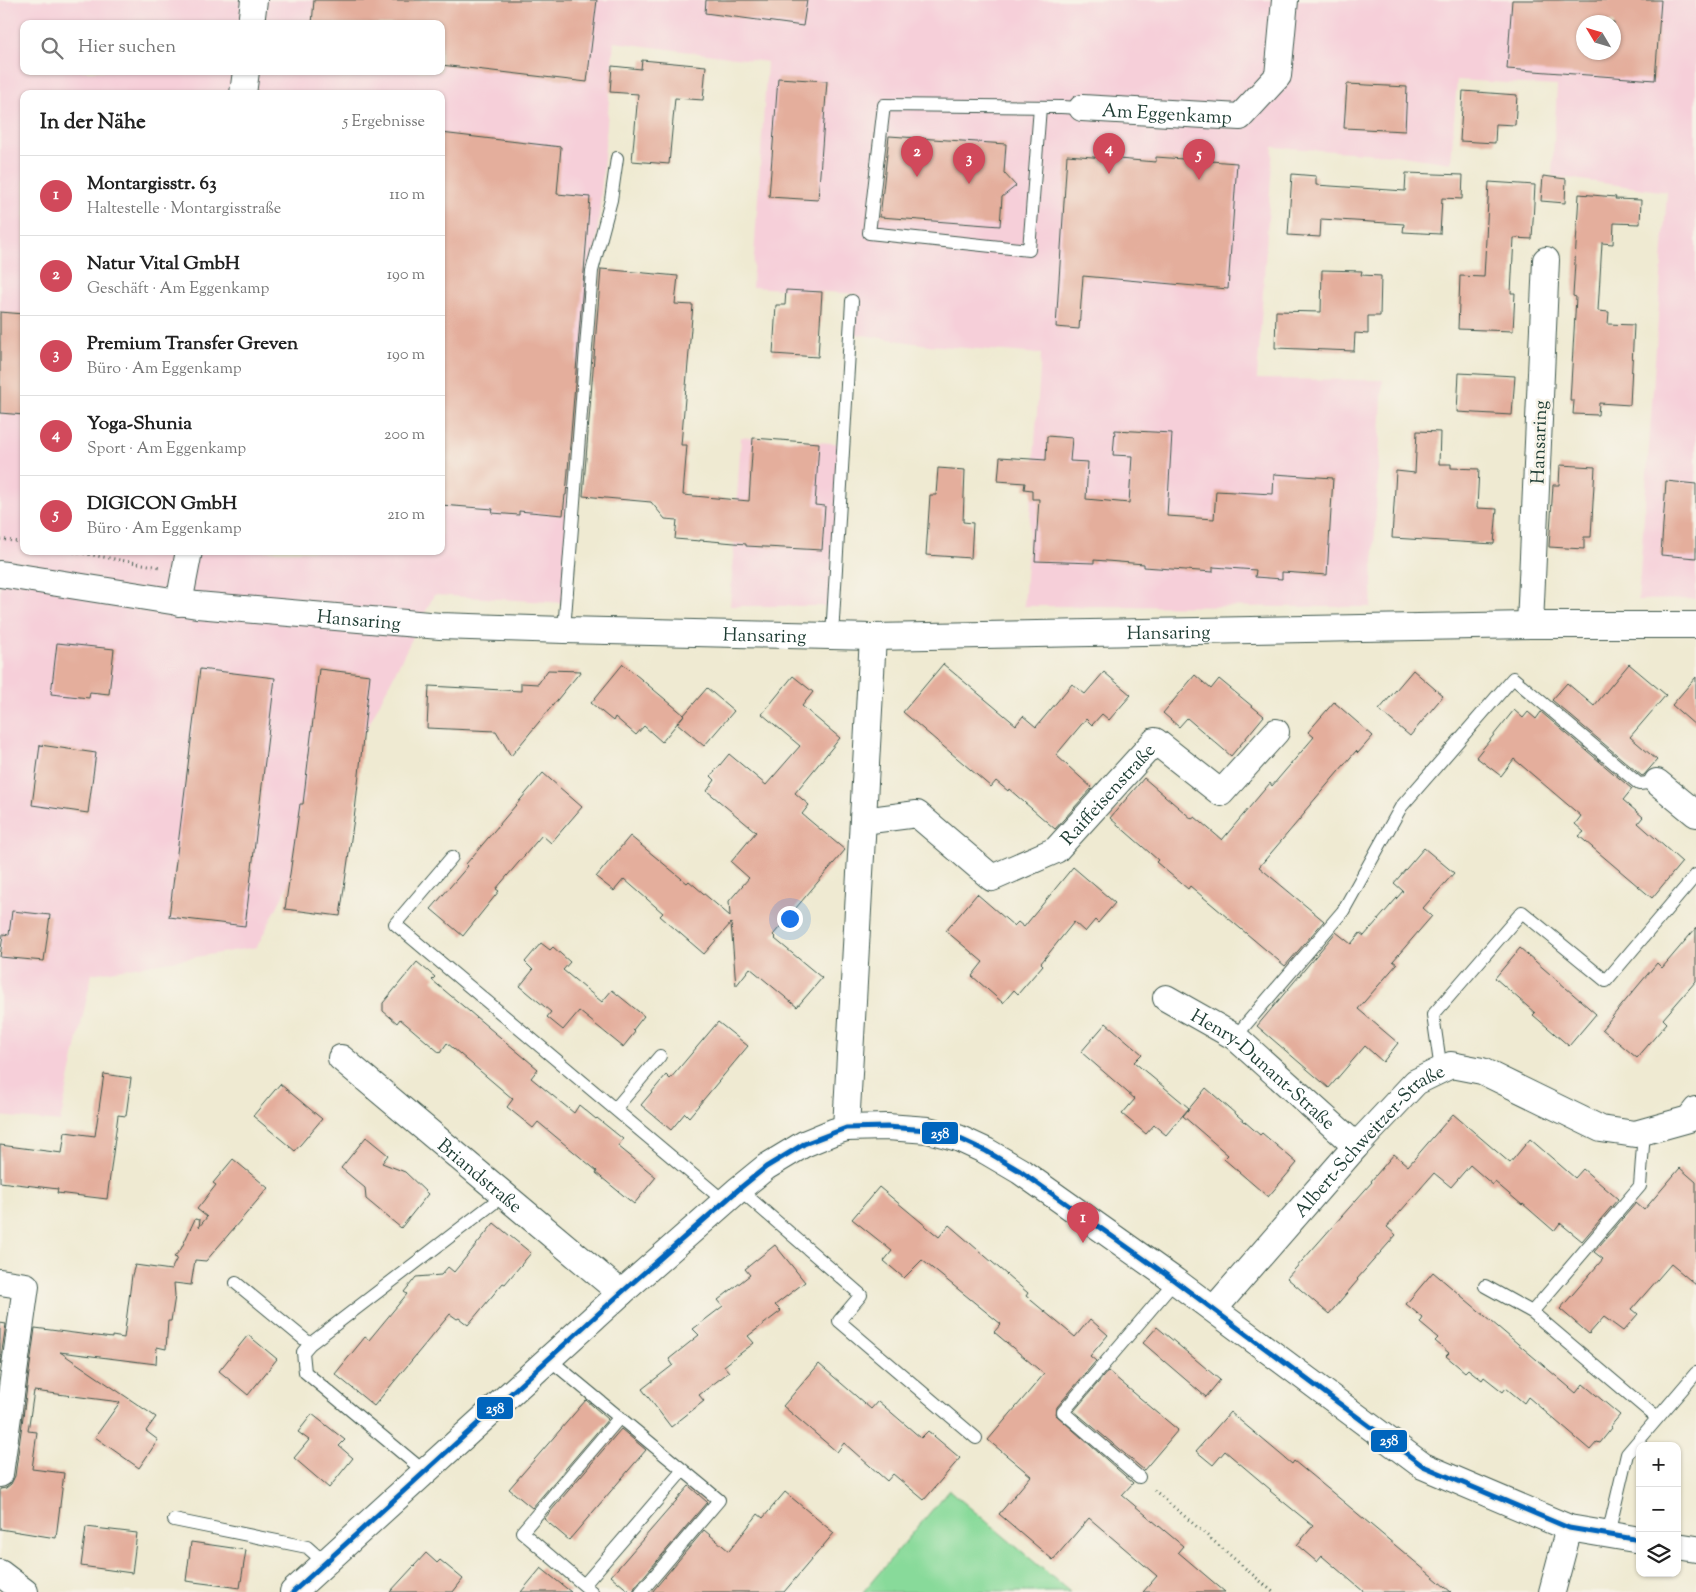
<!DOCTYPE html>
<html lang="de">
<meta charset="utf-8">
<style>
:root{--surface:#fff;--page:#f6f6f6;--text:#222;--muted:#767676;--line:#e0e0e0;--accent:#d1495b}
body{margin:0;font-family:"Sorts Mill Goudy",serif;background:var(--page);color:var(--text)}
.controls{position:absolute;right:15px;bottom:15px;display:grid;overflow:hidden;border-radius:10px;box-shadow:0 1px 4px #0004}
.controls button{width:45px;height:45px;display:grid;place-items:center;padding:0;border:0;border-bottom:1px solid var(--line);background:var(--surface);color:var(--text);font:25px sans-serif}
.compass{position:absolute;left:1576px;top:15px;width:45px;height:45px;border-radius:50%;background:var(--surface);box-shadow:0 1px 4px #0004;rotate:308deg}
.you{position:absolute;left:789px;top:918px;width:18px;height:18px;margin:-12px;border:4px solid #fff;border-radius:50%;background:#1a73e8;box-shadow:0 0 0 8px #1a73e833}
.badge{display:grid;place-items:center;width:32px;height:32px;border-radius:50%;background:var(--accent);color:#fff;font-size:16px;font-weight:700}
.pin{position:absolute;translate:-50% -41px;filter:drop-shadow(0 1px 2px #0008)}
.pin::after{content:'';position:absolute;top:26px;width:18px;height:15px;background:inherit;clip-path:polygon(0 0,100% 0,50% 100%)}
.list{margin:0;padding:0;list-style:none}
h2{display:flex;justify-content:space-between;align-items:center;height:65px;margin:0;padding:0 20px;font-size:21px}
h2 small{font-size:16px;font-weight:400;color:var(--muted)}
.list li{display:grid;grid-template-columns:32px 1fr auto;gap:15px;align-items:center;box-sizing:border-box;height:80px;padding:0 20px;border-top:1px solid var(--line)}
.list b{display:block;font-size:19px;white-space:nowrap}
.list p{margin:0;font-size:16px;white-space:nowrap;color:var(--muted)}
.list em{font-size:16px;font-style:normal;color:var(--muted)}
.icon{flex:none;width:28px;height:28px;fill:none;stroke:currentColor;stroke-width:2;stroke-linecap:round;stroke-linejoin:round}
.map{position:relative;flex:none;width:1696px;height:1592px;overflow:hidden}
.search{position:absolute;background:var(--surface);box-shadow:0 1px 4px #0004;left:20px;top:20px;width:425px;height:55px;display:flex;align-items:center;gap:12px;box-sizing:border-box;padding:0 18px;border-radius:10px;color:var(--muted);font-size:19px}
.panel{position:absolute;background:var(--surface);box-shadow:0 1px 4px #0004;left:20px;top:90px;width:425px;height:465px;border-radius:10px}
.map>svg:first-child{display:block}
.built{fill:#f6cfd9;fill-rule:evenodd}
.green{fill:#88da9a;stroke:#548c67}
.building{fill:#e4ae9c;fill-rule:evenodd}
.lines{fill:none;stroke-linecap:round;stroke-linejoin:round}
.service-casing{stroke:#3e574c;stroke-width:14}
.minor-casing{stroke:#3e574c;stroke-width:28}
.path{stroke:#3e574c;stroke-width:3;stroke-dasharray:1 4;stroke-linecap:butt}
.service{stroke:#fff;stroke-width:12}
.minor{stroke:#fff;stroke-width:26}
.bus-1-casing{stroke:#f7f3e8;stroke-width:9}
.bus-1{stroke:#0065bd;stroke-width:5}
.labels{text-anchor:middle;stroke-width:5;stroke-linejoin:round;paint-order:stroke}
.street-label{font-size:19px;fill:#1f3d34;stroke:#f7f3e8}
.line-badge{stroke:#f7f3e8;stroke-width:2}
.badge-label{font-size:14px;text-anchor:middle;font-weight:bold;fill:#fff}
</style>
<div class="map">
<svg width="1696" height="1592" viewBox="0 0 1696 1592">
<rect width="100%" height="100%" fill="#f7f3e8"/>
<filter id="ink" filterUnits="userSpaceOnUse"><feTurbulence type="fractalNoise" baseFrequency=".02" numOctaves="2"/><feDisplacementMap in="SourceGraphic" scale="10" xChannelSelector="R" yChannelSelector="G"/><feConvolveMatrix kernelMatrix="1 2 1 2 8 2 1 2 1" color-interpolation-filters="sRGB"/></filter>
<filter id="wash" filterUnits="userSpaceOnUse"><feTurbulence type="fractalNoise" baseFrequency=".0096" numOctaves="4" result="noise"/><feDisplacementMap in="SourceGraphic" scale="20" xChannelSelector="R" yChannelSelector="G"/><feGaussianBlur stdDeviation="1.12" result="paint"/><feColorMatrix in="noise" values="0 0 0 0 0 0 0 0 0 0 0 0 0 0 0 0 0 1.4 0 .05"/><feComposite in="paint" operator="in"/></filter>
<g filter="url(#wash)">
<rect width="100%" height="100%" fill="#efead2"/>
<path class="built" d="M0 0H1696V599L1638 600 1667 192 1552 176 1557 86 1457 80 1451 163 1395 155 1273 147 1257 379 1383 380 1371 607 1024 606 1041 354 928 345 855 334 857 294 752 287 767 62 614 42 566 603 434 595 257 947 92 974 60 1122 0 1116ZM1584 22H1614V52H1584ZM24 24H441V71H24ZM24 94H441V551H24Z
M741 437 847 444 835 606H730Z"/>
<path class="green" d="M949 1490 1070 1592H863Z"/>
<g id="blocks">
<path class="building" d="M314 0H597L587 82 441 65V24H312Z
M706 0H807L803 26 705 13Z
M1512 0H1661L1655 80 1507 69ZM1584 22H1614V52H1584Z
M642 60 706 66 703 100 675 98 669 164 632 161 638 94 610 92 612 66 641 69Z
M778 78 827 81 818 200 769 197Z
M1347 84 1407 87 1405 131 1344 128Z
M1463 91 1517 95 1515 125 1496 124 1495 143 1460 141Z
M441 133 561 147 557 194 590 197 566 495H565L563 515 519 511V515L492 513 493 509 441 505Z
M889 136 1006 144 1004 173 1016 186 1002 197 1000 226 880 217Z
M1067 155 1156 162V157L1237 163 1228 289 1083 276 1079 329 1056 327Z
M1406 173 1463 175 1462 199 1442 198 1440 234 1403 232 1404 224 1321 219 1320 237 1288 235 1292 174 1316 176V185L1405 191Z
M1543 176 1566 179 1565 203 1541 201Z
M1489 182 1535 185 1532 239 1514 238 1511 293H1515L1513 331 1458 329 1460 276 1484 277Z
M1579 194 1616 197 1615 199 1641 200 1640 224 1614 223 1613 244 1602 243 1598 311 1609 312 1608 324 1634 325 1630 405 1599 403 1598 415 1573 414 1574 401H1570L1576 297 1573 296Z
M601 269 678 276 675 304 693 305 681 445H687L683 495 749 501 753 438 819 443 815 505 825 506 822 550 746 546V544L700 540V541L675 539 677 520 665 519 651 502 583 496Z
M1322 270 1362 271 1361 275 1381 276 1380 316H1368V334L1355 333 1354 351 1275 348 1276 311 1321 312Z
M786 290 822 292 818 357 773 354 776 305H785Z
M0 312 24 314V415L0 413Z
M1459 373 1515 376 1512 415 1457 412Z
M1115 430 1172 433 1167 516 1214 519 1216 491 1273 494 1274 474 1333 478 1327 575 1282 572V579L1255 577 1256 570 1213 567V572L1144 567V564L1094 560V563L1035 561 1039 499H1032V490L1024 489 1025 483 998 481 1000 457 1046 460 1047 436 1072 438 1070 461 1088 462 1086 499 1129 503 1132 456 1113 455Z
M1417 431 1440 432 1439 464H1451V468L1479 469 1477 508 1497 509 1494 544 1392 538 1396 471 1415 473Z
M1560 465 1595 467 1591 537H1584V549L1549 547 1553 485H1559Z
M938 468 965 470 963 522 973 523 971 558 926 555 930 495H936Z
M1666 481 1696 484V558L1661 555Z
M57 643 114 649 109 694 90 692 89 698 51 694Z
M623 664 684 715 662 742 644 726 636 735 615 717 613 721 591 703Z
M943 664 1016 725 1023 716 1036 727 1072 684 1085 694 1104 672 1131 695 1109 720 1102 714 1092 725 1086 719 1056 755 1092 788 1055 829 1009 789 1008 791 996 781 991 787 903 712Z
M1629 664 1666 695 1630 737 1657 760 1644 775 1642 776 1552 700 1567 683 1594 706Z
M200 669 275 678 245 926 169 917Z
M319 669 370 675 355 811 340 916 285 909 300 804H303Z
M548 670 581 671 511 756 496 731 427 728 429 686 521 691V683L538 684Z
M1413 670 1443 696 1410 736 1379 710Z
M1195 675 1211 689 1219 679 1264 716 1231 756 1187 718 1179 727 1163 713Z
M793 676 813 692 802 706 840 738 795 793 809 805 802 814 845 850 773 935 776 938 775 939 822 978 797 1007 750 968 736 986 731 923 704 954 660 916 663 913 624 879 614 891 596 877 630 836 687 883 689 881 730 916 729 901 749 878 731 862 756 832 707 791 715 780 711 776 729 754 766 785 800 746 762 714Z
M1696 677V726L1672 705Z
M707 688 734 711 704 746 677 723Z
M1334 702 1373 736 1358 753 1356 751 1304 812 1305 813 1259 867 1324 921 1285 966 1190 886 1188 889 1156 862 1158 860 1110 818 1144 778 1192 819 1195 817 1222 840 1270 783 1272 786 1314 737 1308 732Z
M1514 710 1523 718 1528 712 1536 719 1541 712 1632 789 1623 800 1643 817 1638 823 1682 862 1652 898 1579 836 1584 832 1575 824 1581 816 1514 759 1501 776 1476 757Z
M40 745 96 753 88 813 32 805Z
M543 773 582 807 551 843 542 835 496 889 499 891 463 936 431 909 468 866 466 864Z
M1424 848 1454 873 1423 908 1432 916 1393 961 1397 964 1358 1009 1398 1043 1383 1062 1365 1046 1329 1088 1257 1026 1336 932 1351 944 1360 933 1364 936 1403 891 1394 883Z
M1073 867 1115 903 1098 923 1095 920 1085 932 1074 922 1041 963 1043 965 1018 994 1014 990 1003 1003 972 976 983 962 946 931 977 894 1014 926 1018 922 1024 927Z
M12 911 50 915 44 961 0 957 3 934 9 935Z
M1696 928V981L1663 1019 1667 1023 1637 1058 1602 1029 1657 963 1662 968Z
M541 943 550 950 553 947 570 962 563 970 602 1002 612 990 644 1016 633 1030 635 1032 623 1047 579 1011 563 1030 547 1017 551 1012 520 986 533 970 525 962Z
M1520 948 1596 1014 1569 1046 1533 1015 1535 1013 1495 978Z
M417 962 435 977 432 980 538 1069 531 1078 574 1113 579 1105 596 1119 597 1118 623 1139 618 1146 656 1177 634 1204 596 1173 597 1171 538 1122 533 1128 507 1107 513 1099 447 1043 440 1053 400 1019 397 1023 383 1011V1003Z
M718 1022 748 1046 689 1117 685 1113 671 1130 641 1105 666 1075 670 1079Z
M1106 1023 1142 1054 1134 1062 1189 1108 1166 1135 1154 1125 1146 1134 1122 1114 1135 1099 1081 1052Z
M104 1074 131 1078 126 1116 118 1115 107 1199 57 1193 58 1189 0 1182V1145L62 1153 65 1132 95 1136Z
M280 1084 322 1119 295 1151 253 1116Z
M1206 1088 1260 1135 1262 1133 1297 1163 1268 1197 1224 1159 1228 1155 1183 1116Z
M1453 1114 1510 1163 1530 1139 1575 1178 1583 1169 1618 1199 1582 1241 1560 1223 1554 1231 1523 1204 1522 1205 1495 1182 1493 1185 1470 1165 1451 1187 1434 1173 1387 1227 1396 1235 1357 1279 1358 1280 1329 1314 1287 1278 1372 1182 1371 1181 1394 1154 1408 1166Z
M366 1137 388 1155 382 1163 405 1172 428 1194 401 1228 366 1199 365 1188 341 1168Z
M233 1159 268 1188 206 1261 195 1260 191 1285 174 1283 175 1296 171 1321H168L166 1349 157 1347 156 1364 60 1352 156 1417 146 1431 158 1440 139 1468 95 1437 120 1402 34 1391 28 1431 37 1432 32 1469 64 1473 56 1538 0 1529V1489L6 1488 11 1484 15 1476 35 1328 112 1338V1336L124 1338 132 1275 135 1265 171 1270 177 1258 174 1257 181 1249 195 1219 200 1220 199 1227 207 1217 197 1209 216 1185 213 1183Z
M1680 1168 1696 1182V1285L1671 1264 1632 1309 1638 1314 1623 1331 1604 1317 1589 1334 1560 1309 1603 1259 1594 1252 1636 1203 1644 1210Z
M879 1187 939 1237 949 1225 1028 1293 1026 1296 1075 1337 1090 1319 1108 1335 1090 1356 1096 1361 1057 1407 1056 1415 1133 1483 1122 1495 1183 1546 1178 1552 1225 1592H1143L1157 1576 1089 1518 1053 1560 999 1514 1031 1476 988 1440 1044 1374 994 1332 1001 1324 922 1260 904 1278 884 1261 892 1251 852 1219Z
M494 1223 531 1253 505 1284 503 1283 468 1325 459 1318 457 1319 450 1314 374 1406 335 1374 365 1337 369 1340 407 1294 404 1292 416 1277 441 1275 448 1267 454 1272Z
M775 1245 805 1282 775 1305 781 1311 748 1336 754 1343 724 1366 729 1372 699 1395 704 1401 671 1427 642 1389 673 1365 669 1359 699 1335 693 1329 723 1306 718 1300 750 1275 745 1269Z
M1433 1272 1576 1393 1583 1384 1620 1415 1610 1427 1612 1428 1600 1443 1597 1442 1590 1450 1528 1397 1524 1403 1506 1388 1503 1392 1484 1377 1482 1380 1468 1369 1465 1372 1446 1356 1449 1353 1435 1341 1438 1338 1420 1323 1423 1318 1406 1304Z
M0 1323 6 1324 0 1364Z
M1157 1327 1220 1380 1206 1397 1143 1343Z
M248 1335 277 1359 248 1395 219 1371Z
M819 1364 871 1409 878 1401 921 1438 928 1431 960 1458 924 1500 893 1474 887 1481 844 1443 837 1452 783 1406Z
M1108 1371 1178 1430 1144 1470 1074 1411Z
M586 1400 608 1419 532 1508 509 1489Z
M1230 1412 1292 1464 1294 1461 1333 1493 1451 1592H1364L1322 1556 1317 1562 1297 1545 1313 1526 1270 1491 1271 1490 1225 1451 1213 1465 1196 1451Z
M312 1414 345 1440 339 1446 353 1458 329 1488 294 1458 309 1440 298 1432Z
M621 1429 646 1450 569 1540 544 1519Z
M689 1486 707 1502 635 1587 633 1592H630L611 1576Z
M785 1492 834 1533 784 1592H652L704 1530 729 1551 758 1514 763 1518Z
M86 1527 137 1533 132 1573 81 1566Z
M191 1542 246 1550 240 1588 186 1581Z
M426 1553 437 1563 440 1560 463 1579 453 1592H390Z
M541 1568 571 1592H521Z"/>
</g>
</g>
<g filter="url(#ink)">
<use href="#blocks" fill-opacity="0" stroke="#3e574c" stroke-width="1"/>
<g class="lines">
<defs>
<path id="service" d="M1040 107 1029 250 869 233 884 105 1061 107 1082 108
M564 630 592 271 611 200 617 158
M832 636 852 301
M452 857 395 924 724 1201
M1235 1037 1343 911 1401 807 1513 678 1639 784 1657 782
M1441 1070 1433 1015 1522 912 1606 981 1696 875
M615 1109 660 1056
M739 1189 861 1295 839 1321 976 1438
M236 1283 310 1344 303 1352 305 1372 425 1472
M1485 1286 1532 1312 1657 1418
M1532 1312 1640 1186 1644 1132
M310 1344 504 1195
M549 1359 719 1500 641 1592
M1139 1477 1063 1412 1175 1281
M174 1520 307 1547 325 1563
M1608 1535 1627 1454 1696 1373
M584 1585 683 1470
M592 1592 522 1532 620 1417"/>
<g id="minor">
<path d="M251 24 254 0"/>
<path d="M243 94 246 71"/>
<path id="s1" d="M1082 108 1240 117 1278 76 1285 0"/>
<path d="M1546 260 1530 625H1696"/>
<path id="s2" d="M0 574 197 605 440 626 564 630 873 637 1530 625"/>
<path d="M179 603 189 551"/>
<path d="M1657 782 1696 814"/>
<path id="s3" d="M863 821 917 814 992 878 1056 850 1155 741 1221 793 1276 732"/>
<path id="s4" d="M1166 998 1235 1037 1356 1146"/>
<path id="s5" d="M341 1058 621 1293"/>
<path d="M846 1128 873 637"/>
<path d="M0 1282 26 1286 0 1474"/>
<path id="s6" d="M1214 1309 1356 1146 1416 1082 1451 1065 1482 1071 1601 1129 1635 1134 1689 1119 1696 1110"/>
<path d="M1677 1546 1696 1549"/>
<path d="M0 1573 25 1592"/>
<path d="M293 1592 621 1293 739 1189 766 1167 804 1144 833 1132 846 1128 887 1127 928 1130 958 1138 986 1151 1020 1171 1175 1281 1423 1466 1569 1528 1640 1540"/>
<path d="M1552 1592 1569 1528"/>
</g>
</defs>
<use href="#service" class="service-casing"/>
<use href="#minor" class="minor-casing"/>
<path class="path" d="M0 539 24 543
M69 551 160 567
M1154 1490 1273 1592"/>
<use href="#service" class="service"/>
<use href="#minor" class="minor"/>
<defs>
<path id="bus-1" d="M293 1592 621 1293 739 1189 766 1167 804 1144 846 1128 887 1127 928 1130 958 1138 986 1151 1020 1171 1175 1281 1423 1466 1569 1528 1640 1540"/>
</defs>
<use href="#bus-1" class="bus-1-casing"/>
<use href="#bus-1" class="bus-1"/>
</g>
</g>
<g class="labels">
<g class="street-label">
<text dy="7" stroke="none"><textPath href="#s1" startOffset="85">Am Eggenkamp</textPath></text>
<text transform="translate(1538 442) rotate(-88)" y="7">Hansaring</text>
<text dy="7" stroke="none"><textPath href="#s2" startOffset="362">Hansaring</textPath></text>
<text dy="7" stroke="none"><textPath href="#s2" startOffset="1172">Hansaring</textPath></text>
<text dy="7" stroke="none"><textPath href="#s2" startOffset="768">Hansaring</textPath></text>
<text dy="7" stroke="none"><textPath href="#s3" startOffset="299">Raiffeisenstraße</textPath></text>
<text dy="7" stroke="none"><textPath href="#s4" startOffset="121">Henry-Dunant-Straße</textPath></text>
<text dy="7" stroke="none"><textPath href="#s6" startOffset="230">Albert-Schweitzer-Straße</textPath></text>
<text dy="7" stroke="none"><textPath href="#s5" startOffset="182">Briandstraße</textPath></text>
</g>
</g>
<g class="line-badge">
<rect x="921" y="1121" width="38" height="24" rx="5" fill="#0065bd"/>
<rect x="476" y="1396" width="38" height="24" rx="5" fill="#0065bd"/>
<rect x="1370" y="1429" width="38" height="24" rx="5" fill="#0065bd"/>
</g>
<g class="badge-label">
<text x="940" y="1138">258</text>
<text x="495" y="1413">258</text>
<text x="1389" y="1445">258</text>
</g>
</svg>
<div class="controls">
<button>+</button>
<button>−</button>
<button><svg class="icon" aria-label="layers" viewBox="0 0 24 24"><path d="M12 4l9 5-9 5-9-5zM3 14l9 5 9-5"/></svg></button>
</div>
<svg class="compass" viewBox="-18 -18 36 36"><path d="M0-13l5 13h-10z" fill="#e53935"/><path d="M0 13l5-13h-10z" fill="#767676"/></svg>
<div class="you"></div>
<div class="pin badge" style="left:1083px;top:1243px">1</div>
<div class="pin badge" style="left:917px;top:177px">2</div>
<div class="pin badge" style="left:969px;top:184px">3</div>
<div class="pin badge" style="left:1109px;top:174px">4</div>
<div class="pin badge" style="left:1199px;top:180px">5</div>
<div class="search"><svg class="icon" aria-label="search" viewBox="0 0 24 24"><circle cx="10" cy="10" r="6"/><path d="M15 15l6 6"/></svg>Hier suchen</div>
<section class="panel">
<h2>In der Nähe<small>5 Ergebnisse</small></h2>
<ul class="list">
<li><span class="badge">1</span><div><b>Montargisstr. 63</b><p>Haltestelle · Montargisstraße</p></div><em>110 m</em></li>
<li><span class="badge">2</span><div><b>Natur Vital GmbH</b><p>Geschäft · Am Eggenkamp</p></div><em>190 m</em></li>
<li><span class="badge">3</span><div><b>Premium Transfer Greven</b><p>Büro · Am Eggenkamp</p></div><em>190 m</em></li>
<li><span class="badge">4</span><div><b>Yoga-Shunia</b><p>Sport · Am Eggenkamp</p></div><em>200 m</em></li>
<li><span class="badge">5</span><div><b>DIGICON GmbH</b><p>Büro · Am Eggenkamp</p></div><em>210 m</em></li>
</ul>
</section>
</div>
